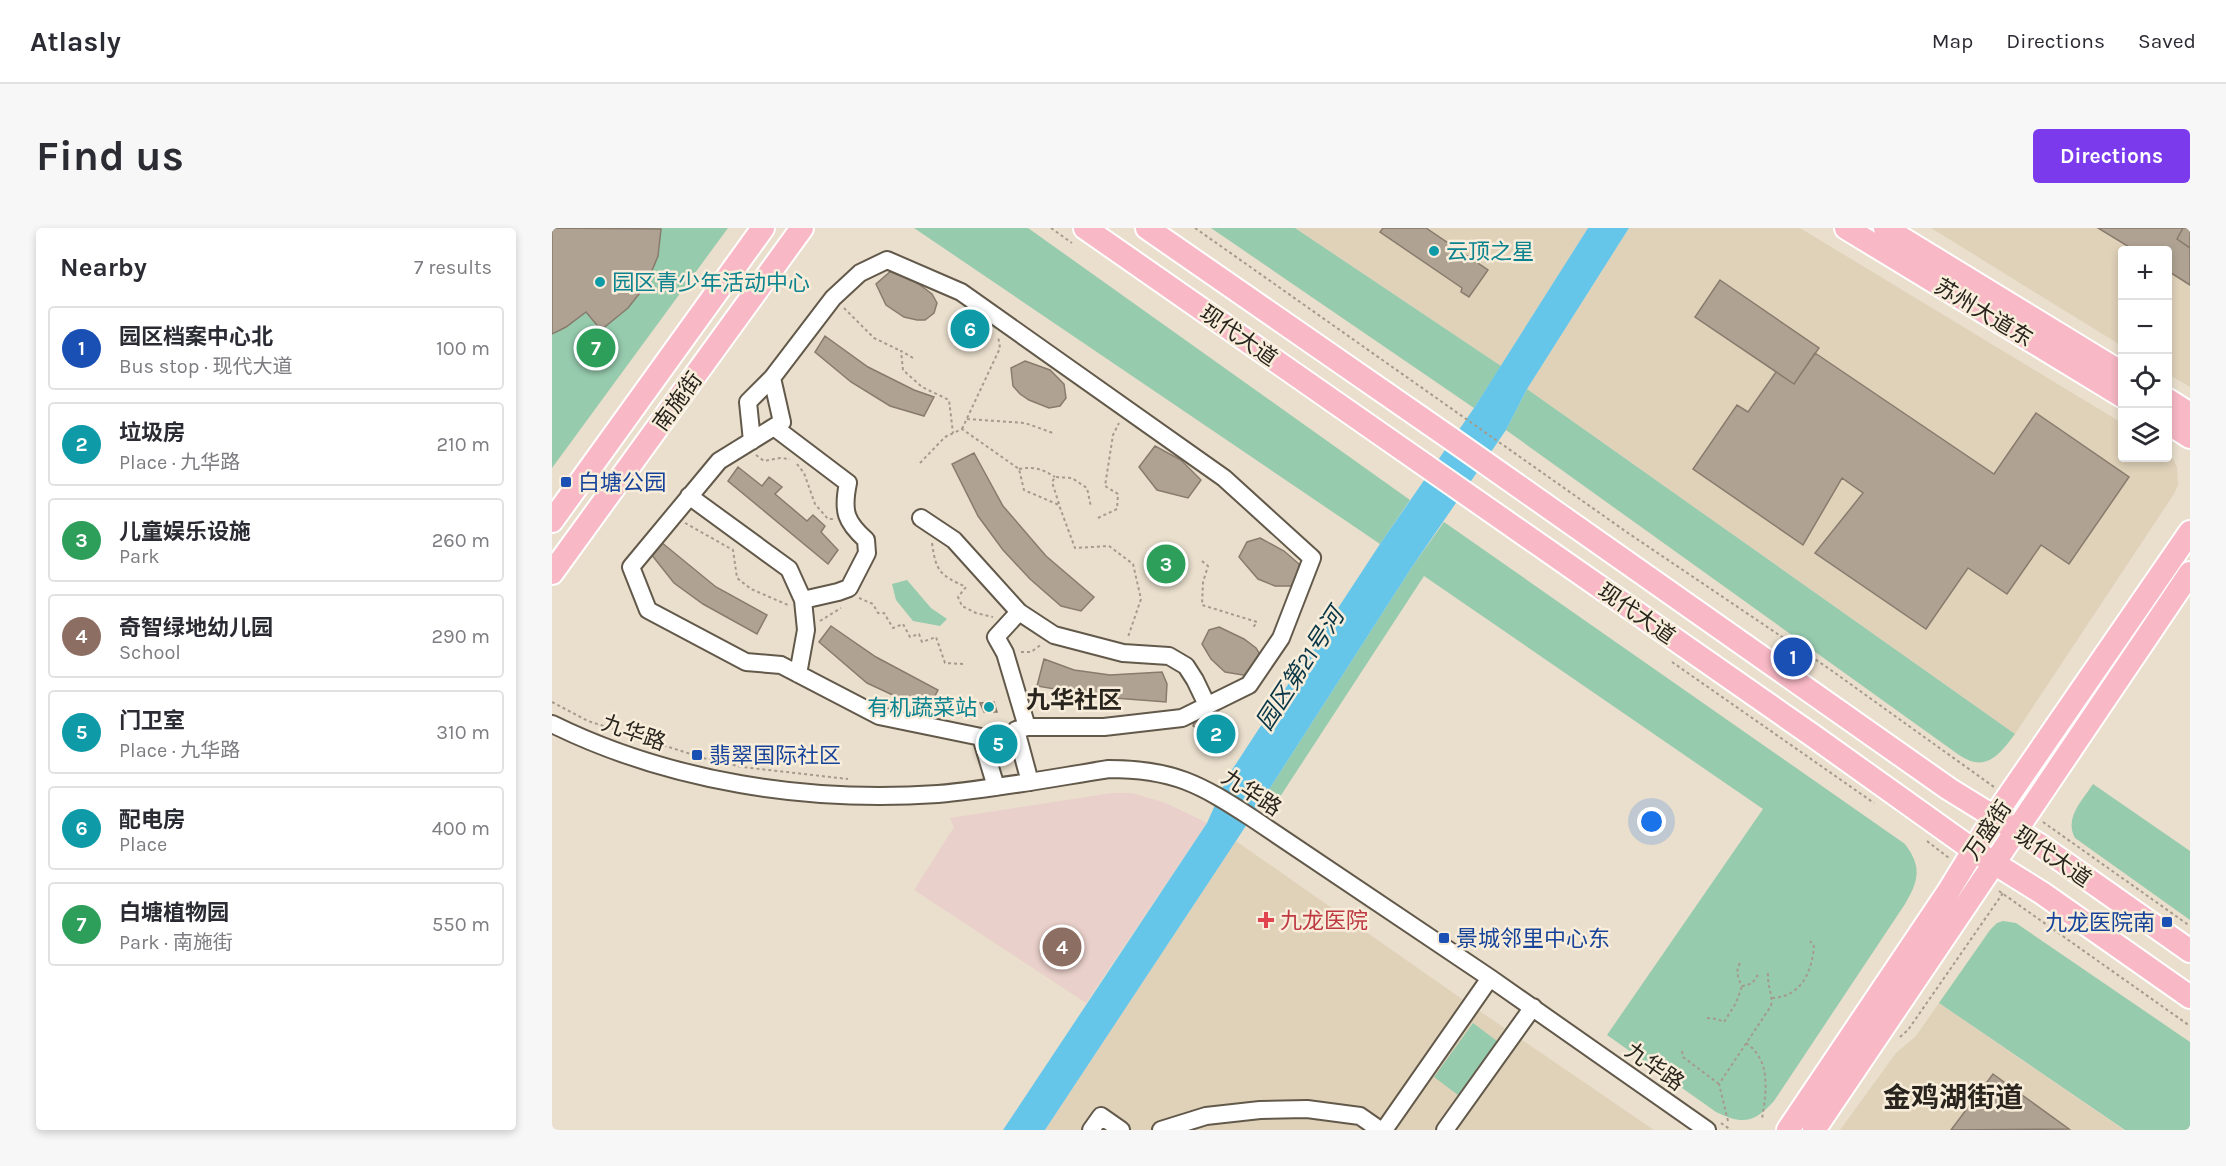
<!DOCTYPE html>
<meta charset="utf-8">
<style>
:root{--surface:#fff;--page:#f7f7f7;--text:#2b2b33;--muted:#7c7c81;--line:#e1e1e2;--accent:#7c3aed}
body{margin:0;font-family:Karla,"Noto Sans SC",sans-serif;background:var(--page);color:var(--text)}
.controls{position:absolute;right:18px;top:18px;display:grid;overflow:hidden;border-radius:6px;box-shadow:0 3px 9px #0003}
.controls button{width:54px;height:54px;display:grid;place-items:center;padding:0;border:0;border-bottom:2px solid var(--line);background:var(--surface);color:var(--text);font:30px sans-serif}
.you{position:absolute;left:1100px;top:594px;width:21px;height:21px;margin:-15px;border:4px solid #fff;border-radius:50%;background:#1a73e8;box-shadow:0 0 0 9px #1a73e833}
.badge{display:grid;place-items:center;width:39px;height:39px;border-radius:50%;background:var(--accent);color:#fff;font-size:20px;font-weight:700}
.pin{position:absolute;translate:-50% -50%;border:3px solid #fff;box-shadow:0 2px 6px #0006}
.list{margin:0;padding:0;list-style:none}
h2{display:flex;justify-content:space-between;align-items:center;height:78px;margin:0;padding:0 24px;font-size:26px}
h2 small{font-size:20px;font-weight:400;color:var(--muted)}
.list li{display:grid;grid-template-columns:39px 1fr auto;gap:18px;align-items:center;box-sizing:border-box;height:84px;margin:0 12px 12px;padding:0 12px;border:2px solid var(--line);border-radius:6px}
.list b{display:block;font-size:22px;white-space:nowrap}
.list p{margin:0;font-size:20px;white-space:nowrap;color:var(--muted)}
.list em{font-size:20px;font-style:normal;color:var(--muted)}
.icon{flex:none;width:33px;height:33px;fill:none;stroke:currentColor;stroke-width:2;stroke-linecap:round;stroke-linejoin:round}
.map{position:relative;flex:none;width:1638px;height:902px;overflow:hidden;border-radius:6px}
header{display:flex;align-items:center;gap:36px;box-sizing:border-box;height:84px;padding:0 30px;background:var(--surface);border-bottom:2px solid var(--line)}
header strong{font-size:28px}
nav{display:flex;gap:33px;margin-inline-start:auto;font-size:21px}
.intro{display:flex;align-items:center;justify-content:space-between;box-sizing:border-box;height:144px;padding:0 36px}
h1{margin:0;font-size:42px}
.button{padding:15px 27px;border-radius:6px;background:var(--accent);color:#fff;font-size:21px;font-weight:700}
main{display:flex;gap:36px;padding:0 36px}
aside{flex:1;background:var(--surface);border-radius:6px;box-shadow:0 3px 9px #0003}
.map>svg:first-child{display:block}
.built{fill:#e0d2b9}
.education{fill:#ead0ca}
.green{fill:#96cbae}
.water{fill:#65c6ea}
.building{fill:#afa292;stroke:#887b6d;stroke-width:1.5}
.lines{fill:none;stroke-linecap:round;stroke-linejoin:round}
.minor-casing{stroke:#62594a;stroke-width:20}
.major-casing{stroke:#fff;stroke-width:26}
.path{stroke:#a49b8d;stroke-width:2;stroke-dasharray:3 3;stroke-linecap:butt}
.minor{stroke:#fff;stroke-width:16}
.major{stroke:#f8b8c5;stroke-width:22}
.culture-dot{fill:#0f9aa8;stroke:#f7edda;stroke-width:2}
.transit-dot{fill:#1a4fb4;stroke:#f7edda;stroke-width:2}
.health-dot{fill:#e0444e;stroke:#f7edda;stroke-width:2}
.labels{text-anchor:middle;stroke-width:5;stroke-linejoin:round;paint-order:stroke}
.culture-label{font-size:22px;fill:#0d838f;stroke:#f7edda;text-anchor:start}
.street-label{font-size:22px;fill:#29251e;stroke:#f7edda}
.transit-label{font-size:22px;fill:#164399;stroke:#f7edda;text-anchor:start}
.health-label{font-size:22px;fill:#be3a42;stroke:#f7edda;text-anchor:start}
.water-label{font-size:24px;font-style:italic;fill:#0a3747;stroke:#f7edda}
.neighbourhood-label{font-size:24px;font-weight:bold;fill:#29251e;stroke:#f7edda}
.district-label{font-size:28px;font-weight:bold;fill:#29251e;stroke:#f7edda}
</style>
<header>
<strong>Atlasly</strong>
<nav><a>Map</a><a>Directions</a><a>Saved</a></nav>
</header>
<div class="intro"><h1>Find us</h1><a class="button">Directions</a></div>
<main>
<aside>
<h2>Nearby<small>7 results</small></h2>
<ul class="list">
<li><span class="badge" style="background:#1a4fb4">1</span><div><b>园区档案中心北</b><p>Bus stop · 现代大道</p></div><em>100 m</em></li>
<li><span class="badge" style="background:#0f9aa8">2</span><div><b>垃圾房</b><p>Place · 九华路</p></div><em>210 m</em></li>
<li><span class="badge" style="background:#2e9e5b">3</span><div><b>儿童娱乐设施</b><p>Park</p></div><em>260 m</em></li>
<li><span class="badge" style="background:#8d6e63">4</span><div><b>奇智绿地幼儿园</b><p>School</p></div><em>290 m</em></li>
<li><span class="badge" style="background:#0f9aa8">5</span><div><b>门卫室</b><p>Place · 九华路</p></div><em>310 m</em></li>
<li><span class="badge" style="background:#0f9aa8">6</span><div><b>配电房</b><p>Place</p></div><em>400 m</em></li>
<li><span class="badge" style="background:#2e9e5b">7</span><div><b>白塘植物园</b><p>Park · 南施街</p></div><em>550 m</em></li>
</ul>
</aside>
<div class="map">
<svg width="1638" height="902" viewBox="0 0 1638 902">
<rect width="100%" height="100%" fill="#eadfcd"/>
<path class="built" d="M743 0H1036L949 138Z
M1077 0H1248L1570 195V230H1616V225L1621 231 1625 239 1626 257 1622 266 1463 506 975 161Z
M1379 0H1638V159L1616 146V22H1570V118Z
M684 613 910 771 1102 902H493Z
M1387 775 1572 902H1288L1344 825 1364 808Z"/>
<path class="education" d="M560 565H580L614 575 655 595 534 775 362 662 402 599 398 590Z"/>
<path class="green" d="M0 0H176L0 240Z
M362 0H476L858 272 828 316Z
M659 0H743L949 138 922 180Z
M975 161 1463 506C1447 527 1434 545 1407 527L954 202Z
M892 294 1353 616C1370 639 1367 652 1353 676L1222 873C1202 895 1191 897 1164 884L1055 807 1211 581 872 348 722 578 711 571 860 339Z
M355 352 379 380 395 391 388 398 361 393 344 372 340 356Z
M1541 556 1638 623V692L1523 610C1512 590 1530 573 1541 556Z
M1451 693 1464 695 1638 814V902H1573L1387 775 1438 702 1445 695Z
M921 795 945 813 906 867 882 849Z"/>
<path class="water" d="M1036 0H1077L975 161 954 202 860 339 684 613 493 902H451L655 595 676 548 828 316 922 180Z"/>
<path class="building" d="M0 0 109 1 106 28 94 57 76 80 49 102 34 84 14 99 0 106Z
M831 0H874L936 42 917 69 909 64 910 60 828 4Z
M1546 0H1631L1625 11 1638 20V57L1616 43V22H1582Z
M1631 0H1638V20L1625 11Z
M340 42 352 45 380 66 385 75 382 85 373 92H365L352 89 334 77 324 56Z
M1168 52 1267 120 1242 156 1143 89Z
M420 82 436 94 417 120 400 108Z
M273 108 316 139 362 162 382 169 372 188 338 178 299 154 263 124Z
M1263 125 1442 246 1484 185 1577 249 1517 336 1489 317 1455 366 1416 340 1374 401 1263 325 1311 265 1290 250 1251 317 1141 241 1185 177 1196 184 1224 144 1242 156Z
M473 133 498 142 512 156 514 170 508 178 497 180 477 172 468 166 461 158 459 140Z
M603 218 629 232 649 252 636 270 605 262 587 239Z
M422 225 451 278 494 328 542 369 529 383 509 378 478 351 451 322 426 288 400 236Z
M186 239 210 258 217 249 230 259 223 266 255 293 261 287 273 298 269 304 286 322 276 336 176 253Z
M708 310 732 323 747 336V349L739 358H723L706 351 687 329 695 314Z
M109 314 164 359 215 387 205 406 151 376 122 355 99 326Z
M279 398 324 429 386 462 375 483 315 455 267 414Z
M667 399 692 411 704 420 709 428 703 449 673 444 659 431 650 416 657 402Z
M492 431 522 442 558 447 610 444 615 456 614 474 549 469 485 458Z
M442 474 445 484H432L428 475Z
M646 483 666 484 680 494 668 513 641 498Z
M448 508 452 521 450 525 445 523 439 510Z
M1441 846 1517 901 1399 902Z"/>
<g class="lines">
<defs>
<path id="minor" d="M222 199 296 255C290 284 294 294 314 312L315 325 297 360 286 364 251 372
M200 213 196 174 220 150
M137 268 237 341 251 372 254 402 246 446
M369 290 402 312 467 384 444 409 453 425 475 499
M467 384 502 407 571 425 617 428 634 438 643 452 655 477
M0 496C118 554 256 575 386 566 443 561 500 550 557 541 621 541 648 556 700 590L938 750 1155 902
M444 559 429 509 327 488 229 437 194 434 96 382 79 339 167 233 230 194 220 150 281 70 308 45 335 32 409 64 672 250 760 330 729 410 697 457 630 490 552 499H475L464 502 478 554
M539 902 549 888 569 902
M609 902 654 888 708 882 755 881 808 888 828 902
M832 902 938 750
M893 902 981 779"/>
<path id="major" d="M533 0 1260 507 1421 622 1490 665 1638 769
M595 0 898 210 1397 561 1486 616 1638 723
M1294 0 1570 168
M1333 0 1570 145
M1616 172 1638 186
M1616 195 1638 209
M0 293 211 0
M0 345 250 0
M1236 902 1396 664 1442 589 1638 304
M1262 902 1638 345"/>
</defs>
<use href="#minor" class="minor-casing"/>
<use href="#major" class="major-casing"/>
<path class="path" d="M499 0 520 15
M643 0 1076 305 1276 440 1442 559
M292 80 322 110 349 123
M361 130 349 123 351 142 370 159 397 172 401 205
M415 191 473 195 501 205
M410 201 448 120 446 108
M204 227 212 233 228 230 238 231
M368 235 393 209 410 201 467 241 472 262 507 277 523 320 557 318 581 336 589 371 576 409
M245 236 252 245 263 276 276 291H281
M467 241C482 238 490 241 503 249
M507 276 500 254 503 249 520 250 535 260 539 279
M546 290 565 281 566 266 553 258 561 207 567 195
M133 295 181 322 185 350 199 361 236 377
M380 315C384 344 388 347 414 359L406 369 410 378 424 385 441 389
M650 333 656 338 651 354 650 377 705 394 700 401
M307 370 321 376 326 385H332L341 400 351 396 358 409 367 406 370 414 384 409 393 435 412 436
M268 393 289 380
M469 424H479L490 416
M1120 434 1322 575
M0 474 36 493 151 530 190 539 296 551
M1491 594 1638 698
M1375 613 1397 630
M1447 663 1638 798
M1188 735C1183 743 1186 750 1190 758 1200 757 1203 753 1207 744
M1220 770C1249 769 1260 744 1262 718L1258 713
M1155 790 1165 791 1172 794 1184 775 1190 758
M1348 809 1356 802 1451 665
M1194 815C1220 833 1214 864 1210 891
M1130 823 1131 829 1167 856
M1176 893 1167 856 1219 778C1221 767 1215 757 1216 745
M1169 895 1179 902"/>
<use href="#minor" class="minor"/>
<use href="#major" class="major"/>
</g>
<g class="culture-dot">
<circle cx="882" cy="23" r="6"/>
<circle cx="48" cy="54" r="6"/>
<circle cx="437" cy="479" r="6"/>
</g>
<g class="transit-dot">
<rect x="8" y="248" width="12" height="12" rx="3"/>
<rect x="139" y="521" width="12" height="12" rx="3"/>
<rect x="1609" y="688" width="12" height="12" rx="3"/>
<rect x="886" y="704" width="12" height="12" rx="3"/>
</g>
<path class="health-dot" d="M711 683h6v6h6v6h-6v6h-6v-6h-6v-6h6z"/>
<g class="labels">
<g class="culture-label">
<text x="894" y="31">云顶之星</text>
<text x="60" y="62">园区青少年活动中心</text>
<text x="425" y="487" text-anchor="end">有机蔬菜站</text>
</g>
<g class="street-label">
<text transform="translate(1432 84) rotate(31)" y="8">苏州大道东</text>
<text transform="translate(687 107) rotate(35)" y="8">现代大道</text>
<text transform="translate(125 173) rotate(-54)" y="8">南施街</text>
<text transform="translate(1085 385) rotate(35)" y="8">现代大道</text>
<text transform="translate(82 504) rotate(19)" y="8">九华路</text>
<text transform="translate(700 564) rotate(33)" y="8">九华路</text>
<text transform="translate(1435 602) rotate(-56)" y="8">万盛街</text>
<text transform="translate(1501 628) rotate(35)" y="8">现代大道</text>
<text transform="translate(1103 838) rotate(35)" y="8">九华路</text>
</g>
<g class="transit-label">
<text x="26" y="262">白塘公园</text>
<text x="157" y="535">翡翠国际社区</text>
<text x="1603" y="702" text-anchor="end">九龙医院南</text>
<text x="904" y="718">景城邻里中心东</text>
</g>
<g class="health-label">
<text x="728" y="700">九龙医院</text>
</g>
<g class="water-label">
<text transform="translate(748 441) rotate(-57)" y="8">园区第21号河</text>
</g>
<g class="neighbourhood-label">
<text x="522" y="480">九华社区</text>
</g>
<g class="district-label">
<text x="1401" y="879">金鸡湖街道</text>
</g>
</g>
</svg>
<div class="controls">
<button>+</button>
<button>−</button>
<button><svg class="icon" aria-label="locate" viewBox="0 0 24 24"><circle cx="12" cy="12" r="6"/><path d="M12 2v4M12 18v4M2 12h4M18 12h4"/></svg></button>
<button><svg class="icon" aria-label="layers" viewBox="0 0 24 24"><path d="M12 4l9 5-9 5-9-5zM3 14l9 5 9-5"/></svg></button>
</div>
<div class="you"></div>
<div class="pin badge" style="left:1241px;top:429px;background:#1a4fb4">1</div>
<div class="pin badge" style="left:664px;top:506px;background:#0f9aa8">2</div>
<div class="pin badge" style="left:614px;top:336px;background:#2e9e5b">3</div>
<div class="pin badge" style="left:510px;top:719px;background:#8d6e63">4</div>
<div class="pin badge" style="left:446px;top:516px;background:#0f9aa8">5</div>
<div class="pin badge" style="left:418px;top:101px;background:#0f9aa8">6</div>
<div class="pin badge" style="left:44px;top:120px;background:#2e9e5b">7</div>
</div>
</main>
